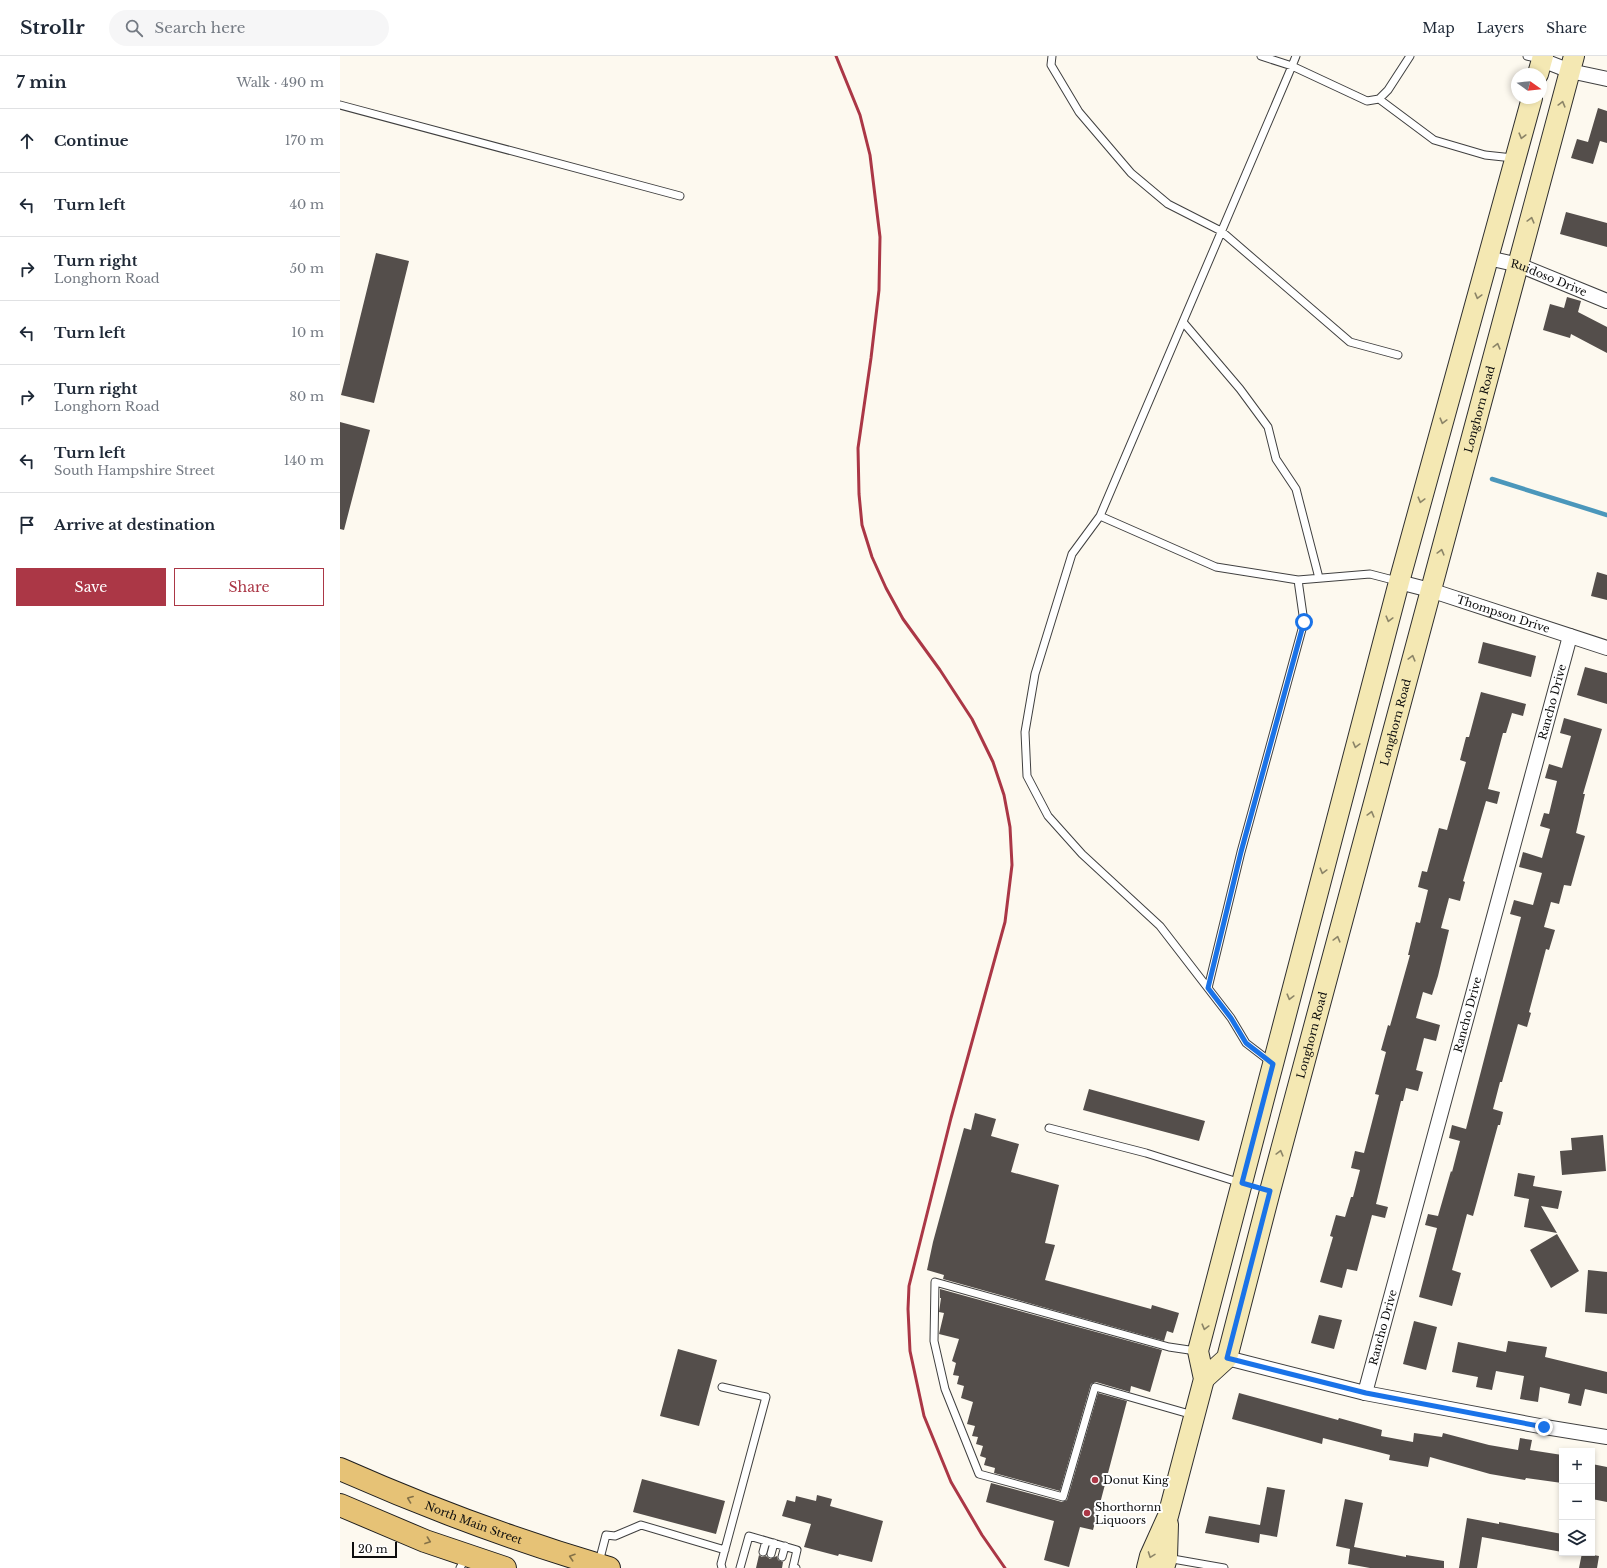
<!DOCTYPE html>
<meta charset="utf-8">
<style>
:root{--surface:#fff;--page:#f6f6f7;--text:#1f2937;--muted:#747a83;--line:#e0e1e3;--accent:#ab3746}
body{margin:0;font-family:"Libre Baskerville",serif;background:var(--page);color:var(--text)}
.controls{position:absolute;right:12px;bottom:12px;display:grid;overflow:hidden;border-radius:0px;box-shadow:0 2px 6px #0003}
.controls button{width:36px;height:36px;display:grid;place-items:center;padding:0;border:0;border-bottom:1px solid var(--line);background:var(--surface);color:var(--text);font:20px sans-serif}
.compass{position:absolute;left:1171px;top:12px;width:36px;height:36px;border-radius:50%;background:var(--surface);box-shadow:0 2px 6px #0003;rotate:105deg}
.scale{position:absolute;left:12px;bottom:10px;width:45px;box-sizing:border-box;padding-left:4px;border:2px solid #0d0d0d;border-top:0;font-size:11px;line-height:14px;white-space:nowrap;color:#0d0d0d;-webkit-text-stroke:3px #fff;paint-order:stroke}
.stop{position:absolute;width:12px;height:12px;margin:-9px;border:3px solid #1a73e8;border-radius:50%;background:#fff}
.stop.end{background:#1a73e8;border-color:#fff;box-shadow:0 1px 4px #0008}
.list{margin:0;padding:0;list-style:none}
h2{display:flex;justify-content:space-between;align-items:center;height:52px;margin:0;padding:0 16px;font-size:17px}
h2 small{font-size:13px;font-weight:400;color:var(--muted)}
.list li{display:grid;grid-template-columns:26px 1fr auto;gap:12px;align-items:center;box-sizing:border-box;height:64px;padding:0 16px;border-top:1px solid var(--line)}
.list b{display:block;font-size:15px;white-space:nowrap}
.list p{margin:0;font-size:13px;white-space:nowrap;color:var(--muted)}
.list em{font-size:13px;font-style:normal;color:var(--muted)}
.actions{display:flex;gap:8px;padding:12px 16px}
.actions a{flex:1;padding:9px 0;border:1px solid var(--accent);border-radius:0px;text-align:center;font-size:14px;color:var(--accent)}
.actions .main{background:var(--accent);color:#fff}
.icon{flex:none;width:22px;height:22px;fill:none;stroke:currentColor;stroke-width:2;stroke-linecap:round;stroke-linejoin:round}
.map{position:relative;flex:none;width:1267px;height:1512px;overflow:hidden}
header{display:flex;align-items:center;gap:24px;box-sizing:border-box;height:56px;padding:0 20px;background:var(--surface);border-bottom:1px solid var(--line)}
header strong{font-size:19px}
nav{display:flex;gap:22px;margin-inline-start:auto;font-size:14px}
.search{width:280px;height:36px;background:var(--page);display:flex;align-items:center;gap:10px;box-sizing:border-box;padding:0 14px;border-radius:22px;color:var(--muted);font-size:15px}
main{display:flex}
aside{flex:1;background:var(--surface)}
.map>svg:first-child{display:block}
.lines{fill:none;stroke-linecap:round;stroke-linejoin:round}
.stream{stroke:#4b97bb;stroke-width:4.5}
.building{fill:#544e4b}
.lane-casing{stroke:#404040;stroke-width:9}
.street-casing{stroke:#404040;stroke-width:16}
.secondary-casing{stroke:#2f2f2f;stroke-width:22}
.primary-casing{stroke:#1e1e1e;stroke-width:24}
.lane{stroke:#fff;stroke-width:7}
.street{stroke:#fff;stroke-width:14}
.secondary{stroke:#f4e8b3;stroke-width:20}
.primary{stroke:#e6c276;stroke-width:22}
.rail{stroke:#ab3746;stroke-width:3}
.oneway{stroke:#8c8568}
.oneway2{stroke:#847147}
.route{stroke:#1a73e8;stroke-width:5}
.poi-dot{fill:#ab3746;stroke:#fff;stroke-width:1.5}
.labels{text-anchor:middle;stroke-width:4;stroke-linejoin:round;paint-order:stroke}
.street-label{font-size:11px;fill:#0d0d0d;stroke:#fff}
.poi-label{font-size:11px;fill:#0d0d0d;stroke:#fff;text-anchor:start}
</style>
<header>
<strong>Strollr</strong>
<div class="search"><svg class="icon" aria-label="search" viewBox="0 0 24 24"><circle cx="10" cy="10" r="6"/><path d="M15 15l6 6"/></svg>Search here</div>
<nav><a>Map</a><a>Layers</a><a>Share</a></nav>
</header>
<main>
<aside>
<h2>7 min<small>Walk · 490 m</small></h2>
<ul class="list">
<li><svg class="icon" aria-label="ahead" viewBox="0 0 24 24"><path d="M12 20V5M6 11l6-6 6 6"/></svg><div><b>Continue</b></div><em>170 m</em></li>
<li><svg class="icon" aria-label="left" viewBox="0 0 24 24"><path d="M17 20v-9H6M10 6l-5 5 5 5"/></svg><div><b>Turn left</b></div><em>40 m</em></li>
<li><svg class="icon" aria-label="right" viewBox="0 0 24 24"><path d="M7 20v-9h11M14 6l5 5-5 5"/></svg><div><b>Turn right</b><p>Longhorn Road</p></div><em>50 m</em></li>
<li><svg class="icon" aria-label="left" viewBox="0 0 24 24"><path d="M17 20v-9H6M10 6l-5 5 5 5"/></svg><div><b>Turn left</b></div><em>10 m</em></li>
<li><svg class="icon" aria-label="right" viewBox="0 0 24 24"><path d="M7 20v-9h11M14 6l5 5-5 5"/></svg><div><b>Turn right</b><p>Longhorn Road</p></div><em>80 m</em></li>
<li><svg class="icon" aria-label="left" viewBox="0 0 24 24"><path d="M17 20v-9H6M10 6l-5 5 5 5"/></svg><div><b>Turn left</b><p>South Hampshire Street</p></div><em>140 m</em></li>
<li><svg class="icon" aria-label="arrive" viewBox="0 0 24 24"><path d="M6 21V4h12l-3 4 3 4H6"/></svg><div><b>Arrive at destination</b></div></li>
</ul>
<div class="actions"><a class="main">Save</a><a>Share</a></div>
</aside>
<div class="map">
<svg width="1267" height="1512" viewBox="0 0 1267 1512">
<rect width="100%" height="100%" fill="#fdf9ef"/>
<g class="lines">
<path class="stream" d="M1152 423 1267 459"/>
</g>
<path class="building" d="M1258 52 1267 55V87L1260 85 1253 108 1231 102 1237 83 1248 86Z
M1226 156 1267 167V191L1220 178Z
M36 197 69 205 34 347 1 339Z
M1227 241 1241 245 1238 256 1267 271V297L1231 278 1230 282 1203 274 1210 248 1224 252Z
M0 366 30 374 4 474 0 473Z
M1257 516 1267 519V544L1251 540Z
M1143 586 1196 600 1191 621 1138 607Z
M1245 611 1267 617V648L1237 639Z
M1141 636 1186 648 1183 660 1172 657 1166 677H1163L1148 733 1160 736 1157 748 1146 745 1123 825 1125 826 1120 845 1109 842 1101 872 1109 874 1098 920 1092 939 1083 936 1076 962 1100 969 1096 985 1084 982 1076 1014 1083 1016 1078 1035 1066 1032 1063 1045H1061L1036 1148 1048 1151 1045 1162 1032 1159 1017 1215 1007 1213 1002 1232 980 1226 993 1181 990 1180 996 1159 1005 1161 1011 1141H1013L1020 1114 1011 1112 1015 1095 1024 1097 1039 1039 1035 1038 1046 996 1041 994 1048 969 1050 970 1070 899H1068L1076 866 1080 867 1088 834 1078 831 1082 815 1087 816 1099 772 1107 774 1126 706 1120 704 1126 681H1129Z
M1224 662 1262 673 1243 738H1245L1236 777 1245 780 1231 830 1224 829 1219 848 1211 846 1204 871 1215 874 1209 894 1206 893 1189 956 1191 957 1187 971 1178 968 1162 1026H1160L1153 1053 1163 1056 1160 1069H1158L1133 1160 1127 1158 1112 1214 1121 1217 1112 1250 1079 1241 1097 1172 1085 1169 1088 1158 1098 1160 1111 1115 1112 1116 1120 1085 1109 1082 1112 1069 1126 1073 1181 861 1170 858 1174 844 1193 849 1202 817 1179 811 1183 796 1202 802 1210 773 1200 770 1204 757 1209 758 1217 725 1205 722 1209 708 1222 712 1231 680 1220 677Z
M749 1033 865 1065 859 1085 743 1054Z
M635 1057 656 1063 651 1080 679 1088 671 1116 719 1129 705 1187 715 1189 705 1224 811 1253 812 1249 839 1257 833 1277 827 1275 824 1285 603 1223 604 1219 587 1214 593 1186 624 1072 631 1074Z
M1263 1079 1266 1115 1222 1119 1220 1095 1232 1094 1231 1082Z
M1178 1117 1195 1120 1193 1130 1222 1135 1218 1153 1201 1150 1217 1177 1184 1171 1189 1143 1174 1140Z
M1217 1178 1239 1215 1211 1232 1190 1194Z
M1248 1214 1267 1216V1258L1245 1256Z
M600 1233 822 1294 810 1336 791 1330 790 1336 756 1326 751 1328 720 1435 654 1417 655 1412 644 1409 646 1402 640 1400 643 1390 636 1388 638 1381 632 1380 635 1370 627 1368 633 1346 621 1342 624 1330 617 1328 619 1320 613 1319 616 1307 612 1305 619 1283 599 1278 604 1257 599 1256 601 1242H600Z
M979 1259 1002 1264 994 1293 971 1287Z
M1074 1265 1097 1271 1086 1314 1063 1308Z
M1168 1285 1207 1291 1205 1301 1267 1316V1338L1245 1333 1241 1350 1228 1347 1230 1338 1200 1331 1198 1346 1180 1343 1184 1320 1156 1315 1152 1334 1136 1331 1138 1321 1112 1316 1118 1286 1166 1296Z
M338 1293 377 1304 359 1370 320 1360Z
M758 1337 787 1345 753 1474 740 1471 729 1511 704 1504 714 1465 646 1446 651 1427 722 1446 727 1444Z
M899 1337 998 1364 999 1362 1042 1374 1041 1380 1073 1386 1074 1377 1102 1381 1103 1377 1149 1389 1178 1394 1180 1382 1192 1384 1190 1394 1222 1399V1427L1186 1422 1185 1424 1150 1418 1090 1401 1088 1411 1049 1404 1050 1399 983 1382 982 1388 892 1363Z
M1252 1408 1267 1411V1446L1252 1443Z
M302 1423 385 1445 376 1478 293 1456Z
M927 1431 945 1434 937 1481 920 1478 919 1487 865 1477 869 1460 920 1469Z
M477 1439 492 1443 490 1450 543 1465 532 1506 499 1498 498 1500 464 1491 471 1468 442 1460 447 1444 455 1446 456 1440 476 1445Z
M1005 1443 1023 1447 1014 1491 1066 1501V1499L1104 1505V1512H1030L1008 1508 1010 1493 996 1490Z
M1127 1462 1159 1468V1466L1222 1478V1496L1142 1481 1137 1512H1119Z
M1242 1497 1259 1500 1257 1512H1239Z
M419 1499 422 1501 426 1500 430 1503 437 1500 438 1504 443 1506 442 1512H416Z"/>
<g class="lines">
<defs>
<path id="lane" d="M712 0 711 9 739 56 791 117 828 148 881 175 1010 286 1058 299
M921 0 952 10 956 0
M1187 0 1200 3
M1039 43 1094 84 1145 99 1173 102
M0 49 340 140
M843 266 900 333 928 371 936 403 956 433 979 522
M760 460 876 511 958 524 1030 518 1057 525
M868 932 901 796 964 566 958 524
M932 1007 906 987 891 962 820 870 742 798 708 760 687 720 685 676 695 618 732 498 760 460 952 10 1027 45 1039 43 1048 34 1070 0
M709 1072 806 1097 901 1127
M382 1331 426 1341 381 1508 382 1512
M853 1359 755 1331 723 1441 639 1418 605 1333 594 1285 595 1226 829 1291 856 1295
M423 1496 426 1485
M431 1498 434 1487
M442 1501 445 1490
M827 1502 884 1512
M259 1506 266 1479 275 1480 301 1469 385 1494
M120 1512 126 1501
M400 1512 409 1480 457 1494 453 1511 456 1512"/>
<g id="street">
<path d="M1202 4 1230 15 1267 23"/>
<path id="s1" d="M1148 202 1179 209 1267 245"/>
<path id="s2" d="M1059 526 1090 534 1267 592"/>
<path d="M887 1302 1025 1337 1205 1371 1267 1381"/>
<path id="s3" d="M1025 1337 1230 580"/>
</g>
<g id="secondary">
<path d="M1198 18 1203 0"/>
<path id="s4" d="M864 1323 887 1302 930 1135 1234 0"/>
<path d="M807 1512 810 1500 828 1460 864 1323 858 1295 1059 526 1192 42"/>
<path d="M824 1512 827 1502 828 1468"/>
</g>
<g id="primary">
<path id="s5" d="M0 1413C88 1452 177 1485 269 1512"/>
<path d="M0 1449 85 1485 165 1512"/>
</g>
</defs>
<use href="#lane" class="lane-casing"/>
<use href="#street" class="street-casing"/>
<use href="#secondary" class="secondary-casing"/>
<use href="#primary" class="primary-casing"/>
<use href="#lane" class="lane"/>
<use href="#street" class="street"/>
<use href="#secondary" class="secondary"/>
<use href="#primary" class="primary"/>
<path class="rail" d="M496 0 520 59 530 99 540 181 539 234 531 302 518 392 519 438 522 469 532 501 546 532 563 563 600 614 632 663 653 706 664 739 670 771 672 809 665 866 611 1062 569 1230 568 1253 570 1295 584 1360 611 1426 642 1479 665 1512"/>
</g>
<defs><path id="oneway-chevron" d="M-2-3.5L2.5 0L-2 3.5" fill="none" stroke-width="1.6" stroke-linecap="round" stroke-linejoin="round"/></defs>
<g class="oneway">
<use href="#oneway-chevron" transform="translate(1222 48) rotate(-75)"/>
<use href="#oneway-chevron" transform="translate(1182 80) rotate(105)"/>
<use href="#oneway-chevron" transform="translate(1191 164) rotate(-75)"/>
<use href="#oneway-chevron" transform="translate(1138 240) rotate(105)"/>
<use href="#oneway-chevron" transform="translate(1157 290) rotate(-75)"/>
<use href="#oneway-chevron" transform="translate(1103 365) rotate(105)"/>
<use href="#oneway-chevron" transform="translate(1081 444) rotate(105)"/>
<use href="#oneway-chevron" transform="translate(1101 496) rotate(-75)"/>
<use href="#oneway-chevron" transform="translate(1049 563) rotate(105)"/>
<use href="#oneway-chevron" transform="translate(1072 602) rotate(-75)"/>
<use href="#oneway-chevron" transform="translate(1016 689) rotate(105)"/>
<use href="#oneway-chevron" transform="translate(1031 758) rotate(-75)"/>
<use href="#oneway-chevron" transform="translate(983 815) rotate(105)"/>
<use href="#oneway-chevron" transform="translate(997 883) rotate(-75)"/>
<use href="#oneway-chevron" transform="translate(950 941) rotate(105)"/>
<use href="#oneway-chevron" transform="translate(940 1097) rotate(-75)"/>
<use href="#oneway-chevron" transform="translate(865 1271) rotate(105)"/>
<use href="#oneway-chevron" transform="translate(811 1499) rotate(110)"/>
</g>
<g class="oneway2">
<use href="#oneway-chevron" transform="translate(70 1443) rotate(-159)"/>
<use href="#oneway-chevron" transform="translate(88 1485) rotate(20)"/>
<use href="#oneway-chevron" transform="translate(232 1501) rotate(-162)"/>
</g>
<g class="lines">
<path class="route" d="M964 566 901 796 868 932 891 962 906 987 933 1008 902 1127 930 1135 887 1302 1026 1337 1204 1371"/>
</g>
<g class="poi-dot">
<circle cx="755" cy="1424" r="4"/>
<circle cx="747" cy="1457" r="4"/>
</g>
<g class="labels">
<g class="street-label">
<text dy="4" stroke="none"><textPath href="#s1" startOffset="64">Ruidoso Drive</textPath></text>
<text dy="4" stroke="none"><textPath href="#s4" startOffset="1013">Longhorn Road</textPath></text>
<text dy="4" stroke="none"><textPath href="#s2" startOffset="109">Thompson Drive</textPath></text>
<text dy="4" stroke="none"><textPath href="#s3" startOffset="716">Rancho Drive</textPath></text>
<text dy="4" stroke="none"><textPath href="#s4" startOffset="689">Longhorn Road</textPath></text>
<text dy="4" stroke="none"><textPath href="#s3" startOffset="392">Rancho Drive</textPath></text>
<text dy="4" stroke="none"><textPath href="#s4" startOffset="365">Longhorn Road</textPath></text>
<text dy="4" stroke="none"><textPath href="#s3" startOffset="68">Rancho Drive</textPath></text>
<text dy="4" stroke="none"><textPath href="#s5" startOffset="144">North Main Street</textPath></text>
</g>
<g class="poi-label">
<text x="763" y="1428">Donut King</text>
<text x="755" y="1455">Shorthornn<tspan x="755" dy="13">Liquoors</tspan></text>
</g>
</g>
</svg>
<div class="controls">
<button>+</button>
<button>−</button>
<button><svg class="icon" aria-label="layers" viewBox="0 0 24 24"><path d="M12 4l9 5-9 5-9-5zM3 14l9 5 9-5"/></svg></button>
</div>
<svg class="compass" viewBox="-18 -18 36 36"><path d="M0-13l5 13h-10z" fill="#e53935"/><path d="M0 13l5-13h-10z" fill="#747a83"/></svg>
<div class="scale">20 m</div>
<div class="stop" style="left:964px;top:566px"></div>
<div class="stop end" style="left:1204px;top:1371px"></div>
</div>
</main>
